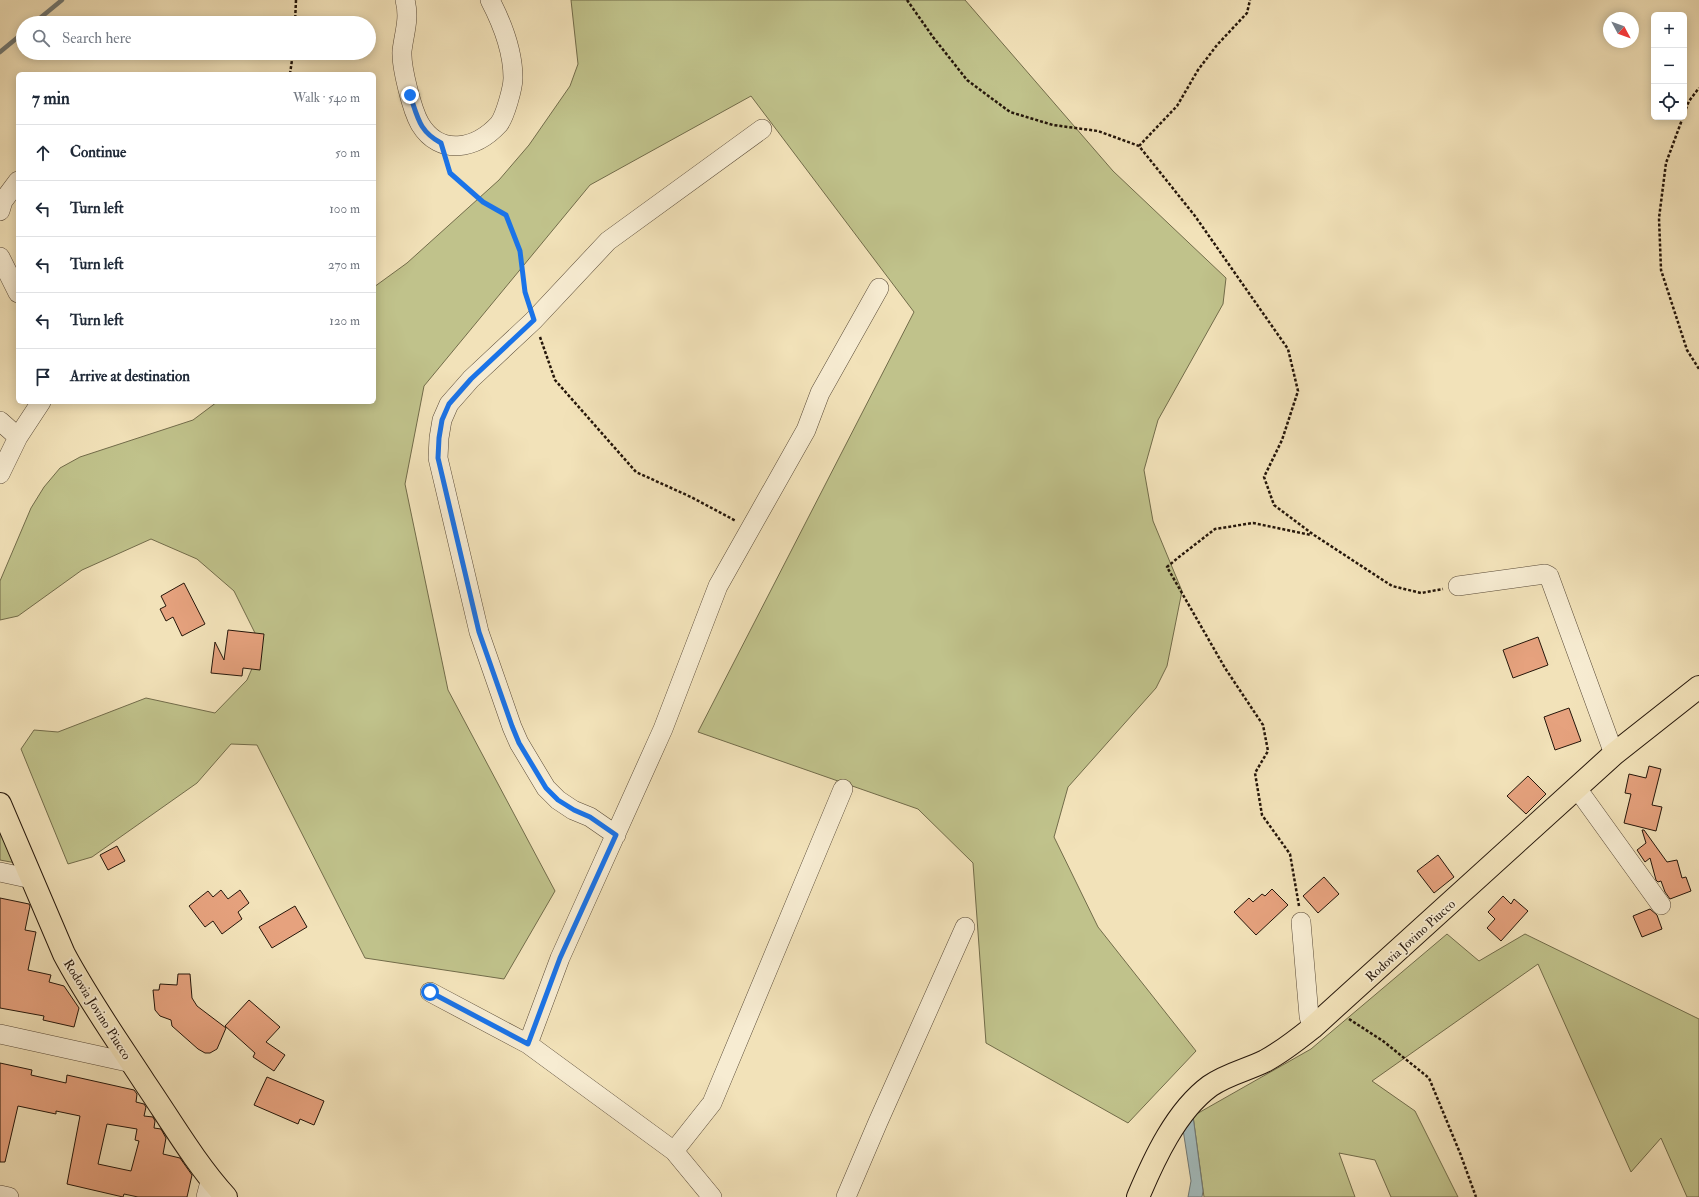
<!DOCTYPE html>
<meta charset="utf-8">
<style>
:root{--surface:#fff;--page:#f6f6f7;--text:#1f2937;--muted:#747a83;--line:#e0e1e3}
body{margin:0;font-family:"IM FELL Double Pica",serif;background:var(--page);color:var(--text)}
.controls{position:absolute;right:12px;top:12px;display:grid;overflow:hidden;border-radius:6px;box-shadow:0 2px 10px #0003}
.controls button{width:36px;height:36px;display:grid;place-items:center;padding:0;border:0;border-bottom:1px solid var(--line);background:var(--surface);color:var(--text);font:20px sans-serif}
.compass{position:absolute;left:1603px;top:12px;width:36px;height:36px;border-radius:50%;background:var(--surface);box-shadow:0 2px 10px #0003;rotate:131deg}
.stop{position:absolute;width:12px;height:12px;margin:-9px;border:3px solid #1a73e8;border-radius:50%;background:#fff}
.stop.end{background:#1a73e8;border-color:#fff;box-shadow:0 1px 4px #0008}
.list{margin:0;padding:0;list-style:none}
h2{display:flex;justify-content:space-between;align-items:center;height:52px;margin:0;padding:0 16px;font-size:17px}
h2 small{font-size:13px;font-weight:400;color:var(--muted)}
.list li{display:grid;grid-template-columns:26px 1fr auto;gap:12px;align-items:center;box-sizing:border-box;height:56px;padding:0 16px;border-top:1px solid var(--line)}
.list b{display:block;font-size:15px;white-space:nowrap}
.list em{font-size:13px;font-style:normal;color:var(--muted)}
.icon{flex:none;width:22px;height:22px;fill:none;stroke:currentColor;stroke-width:2;stroke-linecap:round;stroke-linejoin:round}
.map{position:relative;flex:none;width:1699px;height:1197px;overflow:hidden}
.search{position:absolute;background:var(--surface);box-shadow:0 2px 10px #0003;left:16px;top:16px;width:360px;height:44px;display:flex;align-items:center;gap:10px;box-sizing:border-box;padding:0 14px;border-radius:22px;color:var(--muted);font-size:15px}
.panel{position:absolute;background:var(--surface);box-shadow:0 2px 10px #0003;left:16px;top:72px;width:360px;height:332px;border-radius:6px}
.map>svg:first-child{display:block}
.green{fill:#c0c28b;stroke:#726c4a}
.water{fill:#a2babb;stroke:#707874}
.lines{fill:none;stroke-linecap:round;stroke-linejoin:round}
.stream{stroke:#707874;stroke-width:4.5}
.building{fill:#e6a27e;stroke:#25160a;fill-rule:evenodd}
.minor-casing{stroke:#584936;stroke-width:20}
.major-casing{stroke:#25160a;stroke-width:24}
.path{stroke:#25160a;stroke-width:2.5;stroke-dasharray:3 2;stroke-linecap:butt}
.minor{stroke:#f7ecd2;stroke-width:19}
.major{stroke:#f2e2b9;stroke-width:22}
.route{stroke:#1a73e8;stroke-width:5}
.labels{text-anchor:middle;stroke-width:3.5;stroke-linejoin:round;paint-order:stroke}
.street-label{font-size:13px;fill:#25160a;stroke:#f7ecd2}
</style>
<div class="map">
<svg width="1699" height="1197" viewBox="0 0 1699 1197">
<rect width="100%" height="100%" fill="#f2e2b9"/>
<filter id="stains"><feTurbulence type="fractalNoise" baseFrequency=".005" numOctaves="4"/><feColorMatrix values="0 0 0 0 .2 0 0 0 0 .09 0 0 0 0 .02 0 0 0 .5 -.17"/></filter>
<radialGradient id="worn" r=".72"><stop offset=".6" stop-color="#630" stop-opacity="0"/><stop offset="1" stop-color="#630" stop-opacity=".3"/></radialGradient>
<path class="green" d="M571 0H965L1113 171 1226 278 1223 304 1158 420 1144 470 1153 521 1182 591 1167 666 1156 688 1068 787 1054 837 1098 927 1196 1051 1128 1123 986 1043 973 863 918 809 698 732 914 312 751 96 590 185 424 386 405 484 448 690 555 891 504 979 365 958 257 745 231 744 197 783 92 857 68 864 21 749 34 730 58 732 146 698 215 713 247 680 257 657 255 633 234 591 197 559 151 539 82 570 18 616 0 620V581L31 508 44 487 60 468 80 457 193 420 217 402H374V287L407 263 499 180 529 145 570 86 578 64Z
M0 824 16 863 0 860Z
M1447 934 1479 961 1525 934 1699 1019V1197H1687L1661 1138 1631 1172 1538 964 1372 1081 1415 1111 1458 1197H1391L1375 1160 1339 1153 1355 1197H1204L1193 1116 1311 1049Z"/>
<path class="water" d="M1193 1116 1203 1191 1202 1197H1188L1191 1181 1182 1123Z"/>
<g class="lines">
<path class="stream" d="M34 23 62 0
M0 52 23 33"/>
</g>
<path class="building" d="M184 583 205 624 182 636 173 617 166 621 160 609 166 606 161 596Z
M228 630 264 634 260 670 243 668 242 676 211 673 215 642 224 660Z
M1538 637 1548 665 1513 678 1503 650Z
M1569 708 1581 741 1555 750 1544 717Z
M1649 766 1661 769 1652 805 1662 807 1656 831 1624 823 1631 794 1625 793 1629 774 1646 778Z
M1528 776 1546 794 1526 814 1507 796Z
M1642 830H1644L1667 862 1677 860 1682 878 1686 877 1691 891 1670 899 1665 892 1661 881 1658 882 1656 880 1650 858 1645 862 1637 850 1646 843Z
M117 846 125 861 108 870 100 855Z
M1438 855 1454 877 1434 893 1417 871Z
M1324 877 1339 894 1318 913 1303 896Z
M1272 889 1288 905 1256 935 1234 912 1249 898 1253 902 1262 894 1265 896Z
M221 890 228 899 240 890 249 903 238 912 242 919 222 934 213 921 205 927 189 906 208 891 213 897Z
M1503 896 1511 904 1514 899 1528 911 1501 941 1487 928 1495 919 1488 912Z
M0 898 29 904 30 906 25 930 36 932 28 970 51 975 49 982 64 986 79 1008 74 1027 43 1020 44 1016 0 1008Z
M295 906 307 927 272 948 259 927Z
M1650 909 1657 915 1662 929 1642 937 1633 916Z
M178 974H190L192 998 197 1006 226 1028 217 1049 210 1053H205L198 1049 172 1026 171 1020 160 1016 155 1010 153 990H159L160 984 177 985Z
M249 1000 280 1027 266 1042 285 1055 274 1071 253 1057 255 1053 225 1026Z
M0 1063 32 1070 31 1075 66 1083 67 1075 134 1090 137 1094 136 1102 144 1104 146 1107 144 1116 153 1117 155 1121 154 1128 161 1129 166 1138 163 1154 180 1158 192 1175 187 1197H138L124 1194 123 1197 67 1184 80 1116 56 1111V1114L18 1106 5 1162H0ZM107 1124 137 1129 135 1140 139 1141 131 1171 98 1164Z
M267 1077 324 1101 314 1125 300 1119 298 1124 254 1105Z"/>
<g class="lines">
<defs>
<path id="minor" d="M405 0C410 19 404 33 402 51 401 67 412 110 420 124 440 157 476 149 499 124 505 116 513 88 513 78 513 52 502 23 490 0
M0 211 3 201 18 181
M0 257 18 293
M0 421 18 437
M0 474 18 437 41 402
M1458 586 1545 574 1549 576 1614 754
M1576 787 1661 905
M616 835 590 817 573 810 558 800 546 788 519 743 512 727 479 632 438 458 439 438 442 420 449 404 471 379 534 320 608 241 762 129
M0 872 32 879
M1301 922 1309 1016 1312 1028
M430 992 528 1044 674 1151 712 1197
M0 1034 132 1063
M528 1044 560 958 663 729 718 586 806 430 820 393 879 288
M674 1151 712 1103 843 789
M0 1195 9 1197
M206 1197 211 1178
M846 1197 878 1122 965 927"/>
<path id="major" d="M0 804 64 954C88 999 117 1040 145 1083 171 1121 195 1163 226 1197
M1138 1197C1154 1159 1176 1111 1210 1086 1227 1074 1247 1070 1265 1061 1282 1052 1297 1040 1312 1028L1614 754 1699 687"/>
</defs>
<use href="#minor" class="minor-casing"/>
<use href="#major" class="major-casing"/>
<path class="path" d="M907 0 933 37 967 80 1010 112 1053 125 1098 131 1139 146 1195 216 1288 349 1298 391 1282 440 1264 477 1274 505 1314 535 1392 586 1421 593 1443 589
M295 23 296 0
M290 74 293 53
M1684 114 1689 101 1699 88
M1683 117 1666 163 1659 218 1661 270 1687 350 1699 369
M1139 146 1177 106 1198 70 1217 45 1247 13 1250 0
M447 161 450 173 483 202 506 215 520 251 525 292 528 302
M540 337 555 380 636 472 691 497 736 521
M1299 906 1290 854 1262 815 1255 773 1268 751 1263 725 1225 668 1167 567 1179 557 1215 529 1253 523 1311 535
M1349 1019 1383 1041 1429 1078 1460 1153 1476 1197"/>
<use href="#minor" class="minor"/>
<use href="#major" class="major"/>
</g>
<g class="lines">
<path class="route" d="M410 95C418 118 419 131 441 143L450 173 483 202 506 215 520 251 525 292 534 320 471 379 449 404 442 420 439 438 438 458 479 632 512 726 519 743 546 788 558 800 574 810 590 817 616 835 560 958 528 1044 430 992"/>
</g>
<g class="labels">
<g class="street-label">
<text transform="translate(1410 940) rotate(-42)" y="5">Rodovia Jovino Piucco</text>
<text transform="translate(98 1009) rotate(58)" y="5">Rodovia Jovino Piucco</text>
</g>
</g>
<rect width="100%" height="100%" filter="url(#stains)"/>
<rect width="100%" height="100%" fill="url(#worn)"/>
</svg>
<div class="controls">
<button>+</button>
<button>−</button>
<button><svg class="icon" aria-label="locate" viewBox="0 0 24 24"><circle cx="12" cy="12" r="6"/><path d="M12 2v4M12 18v4M2 12h4M18 12h4"/></svg></button>
</div>
<svg class="compass" viewBox="-18 -18 36 36"><path d="M0-13l5 13h-10z" fill="#e53935"/><path d="M0 13l5-13h-10z" fill="#747a83"/></svg>
<div class="stop" style="left:430px;top:992px"></div>
<div class="stop end" style="left:410px;top:95px"></div>
<div class="search"><svg class="icon" aria-label="search" viewBox="0 0 24 24"><circle cx="10" cy="10" r="6"/><path d="M15 15l6 6"/></svg>Search here</div>
<section class="panel">
<h2>7 min<small>Walk · 540 m</small></h2>
<ul class="list">
<li><svg class="icon" aria-label="ahead" viewBox="0 0 24 24"><path d="M12 20V5M6 11l6-6 6 6"/></svg><div><b>Continue</b></div><em>50 m</em></li>
<li><svg class="icon" aria-label="left" viewBox="0 0 24 24"><path d="M17 20v-9H6M10 6l-5 5 5 5"/></svg><div><b>Turn left</b></div><em>100 m</em></li>
<li><svg class="icon" aria-label="left" viewBox="0 0 24 24"><path d="M17 20v-9H6M10 6l-5 5 5 5"/></svg><div><b>Turn left</b></div><em>270 m</em></li>
<li><svg class="icon" aria-label="left" viewBox="0 0 24 24"><path d="M17 20v-9H6M10 6l-5 5 5 5"/></svg><div><b>Turn left</b></div><em>120 m</em></li>
<li><svg class="icon" aria-label="arrive" viewBox="0 0 24 24"><path d="M6 21V4h12l-3 4 3 4H6"/></svg><div><b>Arrive at destination</b></div></li>
</ul>
</section>
</div>
